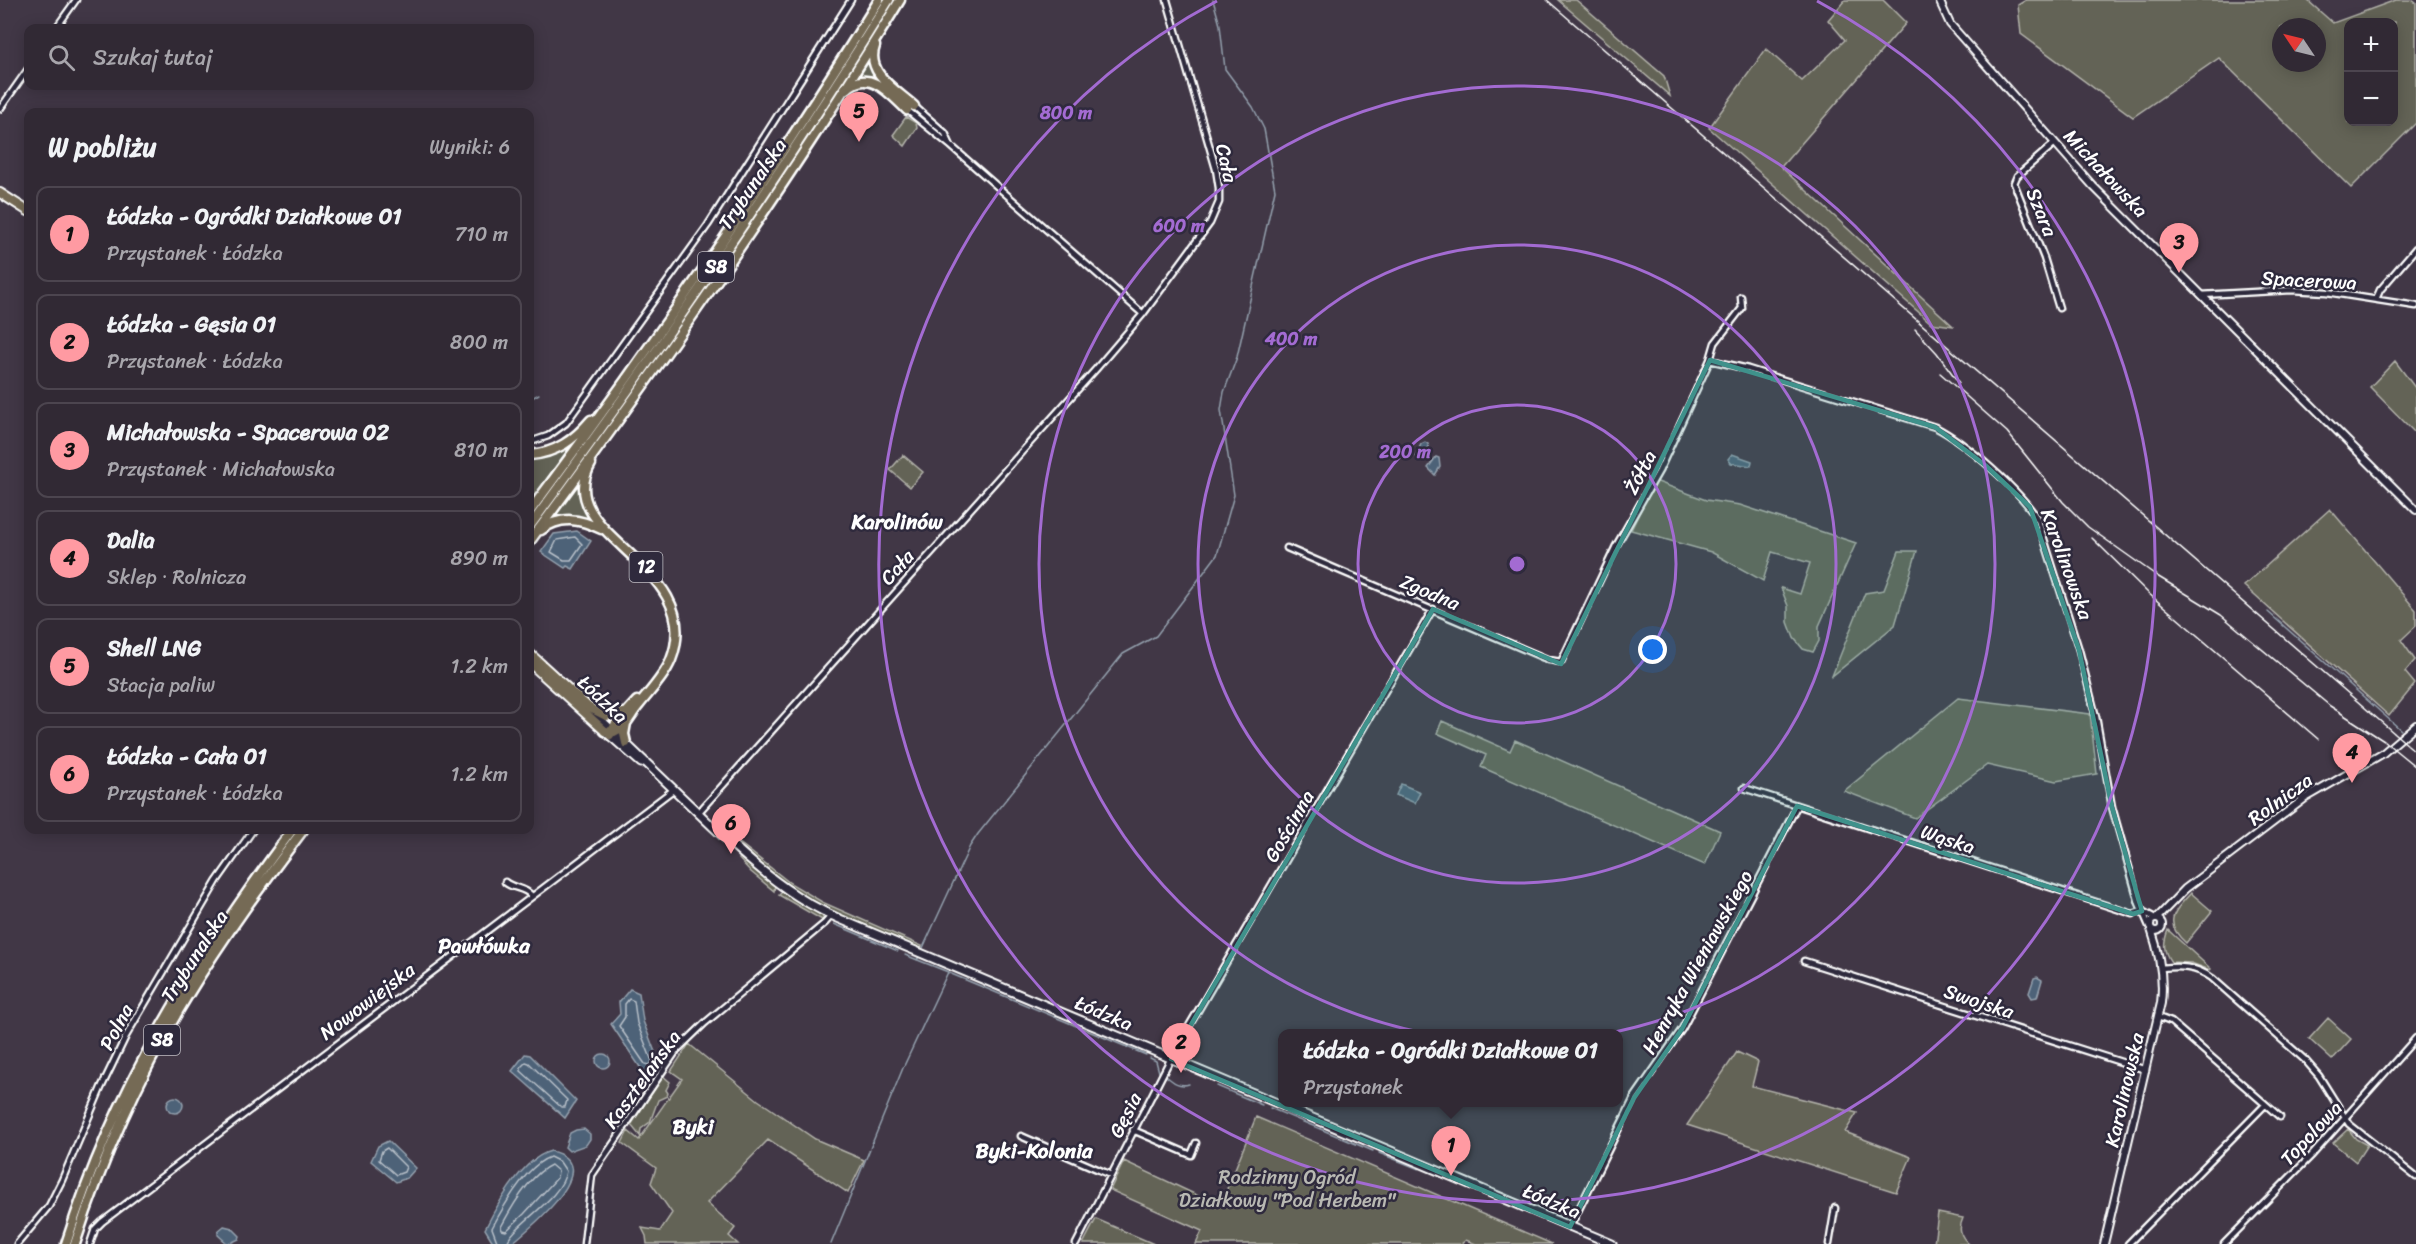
<!DOCTYPE html>
<html lang="pl">
<meta charset="utf-8">
<style>
:root{--surface:#312934;--page:#39313c;--text:#f1f3f6;--muted:#a8a6ac;--line:#4c454f;--accent:#ff9aa2}
body{margin:0;font-family:Sriracha,sans-serif;background:var(--page);color:var(--text)}
.controls{position:absolute;right:18px;top:18px;display:grid;overflow:hidden;border-radius:12px;box-shadow:0 3px 15px #0003}
.controls button{width:54px;height:54px;display:grid;place-items:center;padding:0;border:0;border-bottom:2px solid var(--line);background:var(--surface);color:var(--text);font:30px sans-serif}
.compass{position:absolute;left:2272px;top:18px;width:54px;height:54px;border-radius:50%;background:var(--surface);box-shadow:0 3px 15px #0003;rotate:305deg}
.you{position:absolute;left:1653px;top:650px;width:21px;height:21px;margin:-15px;border:4px solid #fff;border-radius:50%;background:#1a73e8;box-shadow:0 0 0 9px #1a73e833}
.badge{display:grid;place-items:center;width:39px;height:39px;border-radius:50%;background:var(--accent);color:#111;font-size:20px;font-weight:700}
.pin{position:absolute;translate:-50% -50px;filter:drop-shadow(0 2px 3px #0008)}
.pin::after{content:'';position:absolute;top:32px;width:21px;height:18px;background:inherit;clip-path:polygon(0 0,100% 0,50% 100%)}
.popup{position:absolute;left:1278px;top:1029px;width:345px;height:78px;box-sizing:border-box;display:grid;place-content:center;border-radius:12px;background:var(--surface);filter:drop-shadow(0 2px 4px #0005);font-size:20px;white-space:nowrap;color:var(--muted)}
.popup b{font-size:22px;color:var(--text)}
.popup::after{content:'';position:absolute;left:50%;top:100%;margin-left:-12px;border:12px solid transparent;border-top-color:var(--surface)}
.list{margin:0;padding:0;list-style:none}
h2{display:flex;justify-content:space-between;align-items:center;height:78px;margin:0;padding:0 24px;font-size:26px}
h2 small{font-size:20px;font-weight:400;color:var(--muted)}
.list li{display:grid;grid-template-columns:39px 1fr auto;gap:18px;align-items:center;box-sizing:border-box;height:96px;margin:0 12px 12px;padding:0 12px;border:2px solid var(--line);border-radius:12px}
.list b{display:block;font-size:22px;white-space:nowrap}
.list p{margin:0;font-size:20px;white-space:nowrap;color:var(--muted)}
.list em{font-size:20px;font-style:normal;color:var(--muted)}
.icon{flex:none;width:33px;height:33px;fill:none;stroke:currentColor;stroke-width:2;stroke-linecap:round;stroke-linejoin:round}
.map{position:relative;flex:none;width:2416px;height:1244px;overflow:hidden}
.search{position:absolute;background:var(--surface);box-shadow:0 3px 15px #0003;left:24px;top:24px;width:510px;height:66px;display:flex;align-items:center;gap:15px;box-sizing:border-box;padding:0 21px;border-radius:12px;color:var(--muted);font-size:22px}
.panel{position:absolute;background:var(--surface);box-shadow:0 3px 15px #0003;left:24px;top:108px;width:510px;height:726px;border-radius:12px}
.map>svg:first-child{display:block}
.green{fill:#646456;stroke:#b2b2aa;stroke-width:1.5;fill-rule:evenodd}
.water{fill:#4d6278;stroke:#94a1ae;stroke-width:1.5}
.lines{fill:none;stroke-linecap:round;stroke-linejoin:round}
.shore{stroke:#b8c0c9;stroke-width:1.5}
.stream{stroke:#94a1ae;stroke-width:1.5}
.minor-casing{stroke:#fff;stroke-width:9}
.tertiary-casing{stroke:#fff;stroke-width:10}
.secondary-casing{stroke:#fff;stroke-width:11}
.primary-casing{stroke:#fff;stroke-width:12}
.motorway-casing{stroke:#fff;stroke-width:13}
.minor{stroke:#2f2a3d;stroke-width:4.5}
.tertiary{stroke:#2f2a3d;stroke-width:6}
.secondary{stroke:#2f2a3d;stroke-width:7}
.primary{stroke:#756a55;stroke-width:8}
.motorway{stroke:#756a55;stroke-width:8}
.rail{stroke:#fff;stroke-width:1.5}
.marked{fill:#3f918b;fill-opacity:0.2;stroke:#3f918b;stroke-width:4.5;stroke-linejoin:round}
.ring{fill:none;stroke:#a36bd2;stroke-width:3}
.labels{text-anchor:middle;stroke-width:5;stroke-linejoin:round;paint-order:stroke}
.shield{fill:#2f2a3d;stroke:#c1bfc5;stroke-width:1.5}
.shield-label{font-size:18px;font-weight:bold;fill:#fff}
.street-label{font-size:20px;fill:#fff;stroke:#2f2a3d}
.park-label{font-size:20px;fill:#b9b9b3;stroke:#2f2a3d}
.neighbourhood-label{font-size:21px;font-weight:bold;fill:#fff;stroke:#2f2a3d}
.centre{fill:#a36bd2;stroke:#2f2a3d;stroke-width:3}
.ring-label{font-size:18px;text-anchor:middle;font-weight:bold;fill:#a36bd2;stroke:#2f2a3d;stroke-width:5;stroke-linejoin:round;paint-order:stroke}
</style>
<div class="map">
<svg width="2416" height="1244" viewBox="0 0 2416 1244">
<rect width="100%" height="100%" fill="#413746"/>
<filter id="ink" filterUnits="userSpaceOnUse"><feTurbulence type="fractalNoise" baseFrequency=".0167" numOctaves="2"/><feDisplacementMap in="SourceGraphic" scale="12" xChannelSelector="R" yChannelSelector="G"/><feConvolveMatrix kernelMatrix="1 2 1 2 8 2 1 2 1" color-interpolation-filters="sRGB"/></filter>
<g filter="url(#ink)">
<path class="green" d="M1558 0H1576L1664 76 1670 96Z
M1845 0H1883L1906 23 1781 167 1953 326 1931 323 1709 128 1766 49 1802 81 1845 40 1828 20Z
M2026 0H2307L2333 23 2396 0H2412L2416 3V123L2351 188 2219 58 2133 117 2021 34 2018 5ZM2348 22H2394V122H2348ZM2281 27H2317V63H2281Z
M868 57 873 74 881 82 867 77 855 78Z
M906 117 916 123 917 128 905 146 893 135Z
M2395 361 2416 389V434L2370 387Z
M573 442 572 444 530 502V458Z
M903 455 923 472 910 487 890 470Z
M580 479H582L583 501 592 521H550Z
M1655 481 1706 500 1740 505 1856 543 1819 626V641L1813 652 1803 649 1794 638 1788 622V606L1781 588 1800 594 1810 563 1772 552 1763 581 1711 552 1631 530Z
M2330 509 2416 610V626L2401 640 2415 660 2405 672 2415 684 2389 716 2244 586Z
M1899 551H1917L1895 625 1832 676 1865 593 1884 590Z
M1958 698 2090 714 2097 774 2056 781 1987 765 1915 818 1844 791Z
M1442 721 1510 751 1515 740 1720 831 1705 865 1481 767 1486 755 1437 733Z
M732 837 790 883 822 902 922 946 920 950C851 921 783 894 732 837Z
M741 858 775 885 774 891 751 872 739 859Z
M782 892 822 915 824 921 779 895Z
M2191 893 2212 911 2186 943C2163 923 2173 912 2191 893Z
M2168 930 2211 969 2210 970 2191 963 2171 962C2163 951 2163 943 2168 930Z
M2328 1018 2351 1039 2332 1060 2309 1039Z
M689 1044 758 1100 815 1139 864 1160 848 1193 768 1140 707 1203 735 1228 729 1236 738 1244H647L646 1236 642 1228 660 1231 672 1213 651 1183 656 1168 622 1143 628 1131 639 1140 682 1079 671 1071Z
M1737 1052 1758 1062 1752 1086 1857 1113 1845 1132 1911 1157 1896 1192 1687 1125Z
M663 1076 670 1082 666 1090 668 1093 667 1096 658 1100 650 1122 641 1129 640 1136 631 1125Z
M1256 1117 1552 1244H1476L1466 1240 1461 1244H1196L1202 1231 1110 1190 1124 1161 1220 1206Z
M2348 1129 2356 1139 2367 1145 2356 1162 2333 1143Z
M1938 1213 1963 1218C1958 1229 1960 1236 1969 1244H1934Z
M1096 1219 1154 1244H1083Z"/>
<path class="water" d="M1425 442 1428 444C1430 450 1425 460 1418 461L1416 456 1421 444Z
M1732 454 1752 461 1751 466 1731 463 1728 459Z
M1436 457 1439 458 1440 467 1435 475 1428 468Z
M577 531 591 541 573 569 567 566 565 568 541 552 554 534Z
M1401 784 1420 792 1415 803 1396 795Z
M2037 977 2042 980 2037 997 2032 998 2029 993 2034 978Z
M630 989 639 993 643 1021 660 1065 655 1073 642 1070 611 1024 620 1014 619 1002Z
M596 1061a7 7 0 1 1 14 0a7 7 0 1 1-14 0Z
M525 1054 530 1055 576 1101 565 1118 512 1071Z
M167 1105a8 8 0 1 1 16 0a8 8 0 1 1-16 0Z
M584 1129 590 1134V1139L586 1145 569 1151 565 1147 570 1133 576 1130Z
M388 1141 416 1168 407 1178 396 1182 371 1161 378 1146Z
M551 1151C608 1166 530 1228 511 1244L493 1242 485 1229C497 1205 523 1158 551 1151Z
M224 1226 232 1228 240 1236 239 1239 228 1244 218 1235V1231Z"/>
<g class="lines">
<path class="shore" d="M575 537 582 544 571 560H564L551 552 557 540Z
M629 999 634 1001 637 1023 652 1061 650 1065 645 1064 619 1026 625 1017V1004Z
M526 1062 529 1063 567 1100 565 1107H561L521 1071V1067Z
M387 1148 406 1167 404 1172 396 1175 379 1160 382 1151Z
M551 1165 558 1171 557 1178 524 1214 506 1231 502 1230 501 1227C511 1208 531 1174 551 1165Z
M498 1244 492 1228C503 1207 527 1165 550 1157L560 1162 566 1171C563 1199 509 1227 507 1244"/>
<path class="stream" d="M530 399 539 394
M2268 612 2401 730
M834 924 898 951
M922 950 970 846 978 834 1123 654 1156 636 1217 555 1234 495 1221 410 1224 392 1237 357 1275 190 1264 129 1253 107 1225 69 1220 25 1213 0
M917 960 920 955
M949 973 1146 1055
M1150 1058 1156 1061 1159 1072
M1166 1076C1173 1082 1179 1087 1189 1084
M1217 1086 1262 1105
M1270 1108 1373 1151
M1379 1153 1419 1169
M831 1244 903 1068 948 972 905 955"/>
<defs>
<path id="minor" d="M56 28 76 0
M914 106 945 133 951 146
M0 109 28 69
M907 110 951 146 1143 314
M2055 143 2017 176 2014 183 2044 258 2059 308
M2201 295 2292 290 2327 292 2416 306
M2376 299 2380 290 2416 248
M1710 360 1748 369 1935 427C1965 442 2021 491 2038 520L2079 650 2096 717 2112 807 2139 903 2149 926
M530 442 548 436 566 423 708 225 851 0
M1287 548 1549 660 1561 662 1616 546 1659 471 1710 360 1715 343 1742 308 1741 297
M1744 788 2133 914 2142 911
M698 813 1096 369 1143 314 1210 223 1219 202V188L1216 169 1167 0
M505 882C513 889 524 887 531 895
M2142 911 2155 918
M1804 961 2146 1070
M2161 968C2179 966 2196 966 2212 978L2305 1060 2319 1076 2349 1124 2416 1177
M2158 1017 2171 1022 2280 1117
M1133 1130 1191 1155 1196 1143
M1021 1136 1111 1175
M1570 1227 1634 1098 1682 1029 1797 806
M17 1244 49 1206 62 1180 101 1088 126 1036 217 881 253 830
M90 1244 95 1229 102 1222 673 790
M584 1244 592 1175 677 1050 705 1023 825 923 832 915
M1076 1244 1175 1050 1433 609
M1829 1244 1835 1208
M2128 1244 2265 1105
M2224 1244 2312 1155 2416 1038"/>
<path id="tertiary" d="M1939 0 1950 24 2093 186 2416 510
M2157 918 2185 889 2304 799 2382 754 2416 725
M2150 925a6 6 0 1 1 12 0a6 6 0 1 1-12 0Z
M2104 1244 2161 1003C2164 978 2159 952 2151 929"/>
<path id="secondary" d="M593 712C633 750 672 788 712 826 739 851 766 876 797 896 815 908 834 917 854 925L1612 1244
M607 733 641 763"/>
<path id="primary" d="M0 193 28 211
M530 654 588 707
M530 663 605 731"/>
<path id="motorway" d="M875 46C865 73 896 90 914 106
M847 89C869 67 891 95 907 110
M530 455C556 453 574 440 591 420
M591 464C549 536 708 564 671 660 664 677 650 691 639 705 633 712 629 720 623 727L614 732 605 731
M530 511C653 346 770 176 879 0
M530 526C656 355 777 181 889 0
M541 530C561 515 580 519 601 529
M530 541C660 365 786 187 900 0
M588 707 606 716 624 713
M626 723 624 734 626 743
M610 735 615 725 637 701
M66 1244C116 1084 194 963 292 830
M75 1244C103 1157 140 1073 188 995 223 937 263 883 303 830"/>
</defs>
<use href="#minor" class="minor-casing"/>
<use href="#tertiary" class="tertiary-casing"/>
<use href="#secondary" class="secondary-casing"/>
<use href="#primary" class="primary-casing"/>
<use href="#motorway" class="motorway-casing"/>
<use href="#minor" class="minor"/>
<use href="#tertiary" class="tertiary"/>
<use href="#secondary" class="secondary"/>
<use href="#primary" class="primary"/>
<use href="#motorway" class="motorway"/>
<path class="rail" d="M1547 0 2416 752
M1915 329 1937 353 1959 383
M1940 373 2007 432 2063 502 2088 527 2157 576 2221 615 2330 706 2384 741 2416 767
M2092 538 2148 593 2318 739"/>
</g>
</g>
<path class="marked" d="M1710 360 1935 427 1985 465 2030 507 2079 650 2112 807 2142 911 2133 914 1797 806 1682 1029 1634 1098 1570 1227 1171 1059 1433 609 1561 664Z"/>
<g class="ring">
<circle cx="1517" cy="564" r="159"/>
<circle cx="1517" cy="564" r="319"/>
<circle cx="1517" cy="564" r="478"/>
<path d="M1817 1A638 638 0 1 1 1217 1"/>
</g>
<g class="labels">
<g class="shield">
<rect x="698" y="252" width="36" height="30" rx="4.5"/>
<rect x="629.5" y="552" width="33" height="30" rx="4.5"/>
<rect x="144" y="1025" width="36" height="30" rx="4.5"/>
</g>
<g class="shield-label">
<text x="716" y="273">S8</text>
<text x="646" y="573">12</text>
<text x="162" y="1046">S8</text>
</g>
<g class="street-label">
<text transform="translate(1227 163) rotate(77)" y="7">Cała</text>
<text transform="translate(2106 173) rotate(47)" y="7">Michałowska</text>
<text transform="translate(752 184) rotate(-56)" y="7">Trybunalska</text>
<text transform="translate(2042 212) rotate(68)" y="7">Szara</text>
<text transform="translate(2309 280) rotate(3)" y="7">Spacerowa</text>
<text transform="translate(1640 472) rotate(-62)" y="7">Żółta</text>
<text transform="translate(2067 564) rotate(70)" y="7">Karolinowska</text>
<text transform="translate(897 567) rotate(-48)" y="7">Cała</text>
<text transform="translate(1430 592) rotate(23)" y="7">Zgodna</text>
<text transform="translate(603 699) rotate(43)" y="7">Łódzka</text>
<text transform="translate(2280 799) rotate(-36)" y="7">Rolnicza</text>
<text transform="translate(1289 826) rotate(-60)" y="7">Gościnna</text>
<text transform="translate(1948 839) rotate(18)" y="7">Wąska</text>
<text transform="translate(194 956) rotate(-57)" y="7">Trybunalska</text>
<text transform="translate(1697 962) rotate(-61)" y="7">Henryka Wieniawskiego</text>
<text transform="translate(367 1001) rotate(-37)" y="7">Nowowiejska</text>
<text transform="translate(1979 1001) rotate(18)" y="7">Swojska</text>
<text transform="translate(1104 1013) rotate(23)" y="7">Łódzka</text>
<text transform="translate(116 1027) rotate(-62)" y="7">Polna</text>
<text transform="translate(642 1079) rotate(-54)" y="7">Kasztelańska</text>
<text transform="translate(2124 1090) rotate(-77)" y="7">Karolinowska</text>
<text transform="translate(1125 1115) rotate(-63)" y="7">Gęsia</text>
<text transform="translate(2311 1133) rotate(-47)" y="7">Topolowa</text>
<text transform="translate(1552 1201) rotate(23)" y="7">Łódzka</text>
</g>
<g class="park-label">
<text x="1287" y="1184">Rodzinny Ogród<tspan x="1287" dy="23">Działkowy "Pod Herbem"</tspan></text>
</g>
<g class="neighbourhood-label">
<text x="897" y="529">Karolinów</text>
<text x="484" y="953">Pawłówka</text>
<text x="693" y="1134">Byki</text>
<text x="1034" y="1158">Byki-Kolonia</text>
</g>
</g>
<circle cx="1517" cy="564" r="9" class="centre"/>
<g class="ring-label">
<text x="1066" y="119">800 m</text>
<text x="1179" y="232">600 m</text>
<text x="1291" y="345">400 m</text>
<text x="1405" y="458">200 m</text>
</g>
</svg>
<div class="controls">
<button>+</button>
<button>−</button>
</div>
<svg class="compass" viewBox="-18 -18 36 36"><path d="M0-13l5 13h-10z" fill="#e53935"/><path d="M0 13l5-13h-10z" fill="#a8a6ac"/></svg>
<div class="you"></div>
<div class="pin badge" style="left:1451px;top:1176px">1</div>
<div class="popup"><b>Łódzka - Ogródki Działkowe 01</b>Przystanek</div>
<div class="pin badge" style="left:1181px;top:1073px">2</div>
<div class="pin badge" style="left:2179px;top:273px">3</div>
<div class="pin badge" style="left:2352px;top:783px">4</div>
<div class="pin badge" style="left:859px;top:142px">5</div>
<div class="pin badge" style="left:731px;top:854px">6</div>
<div class="search"><svg class="icon" aria-label="search" viewBox="0 0 24 24"><circle cx="10" cy="10" r="6"/><path d="M15 15l6 6"/></svg>Szukaj tutaj</div>
<section class="panel">
<h2>W pobliżu<small>Wyniki: 6</small></h2>
<ul class="list">
<li><span class="badge">1</span><div><b>Łódzka - Ogródki Działkowe 01</b><p>Przystanek · Łódzka</p></div><em>710 m</em></li>
<li><span class="badge">2</span><div><b>Łódzka - Gęsia 01</b><p>Przystanek · Łódzka</p></div><em>800 m</em></li>
<li><span class="badge">3</span><div><b>Michałowska - Spacerowa 02</b><p>Przystanek · Michałowska</p></div><em>810 m</em></li>
<li><span class="badge">4</span><div><b>Dalia</b><p>Sklep · Rolnicza</p></div><em>890 m</em></li>
<li><span class="badge">5</span><div><b>Shell LNG</b><p>Stacja paliw</p></div><em>1.2 km</em></li>
<li><span class="badge">6</span><div><b>Łódzka - Cała 01</b><p>Przystanek · Łódzka</p></div><em>1.2 km</em></li>
</ul>
</section>
</div>
